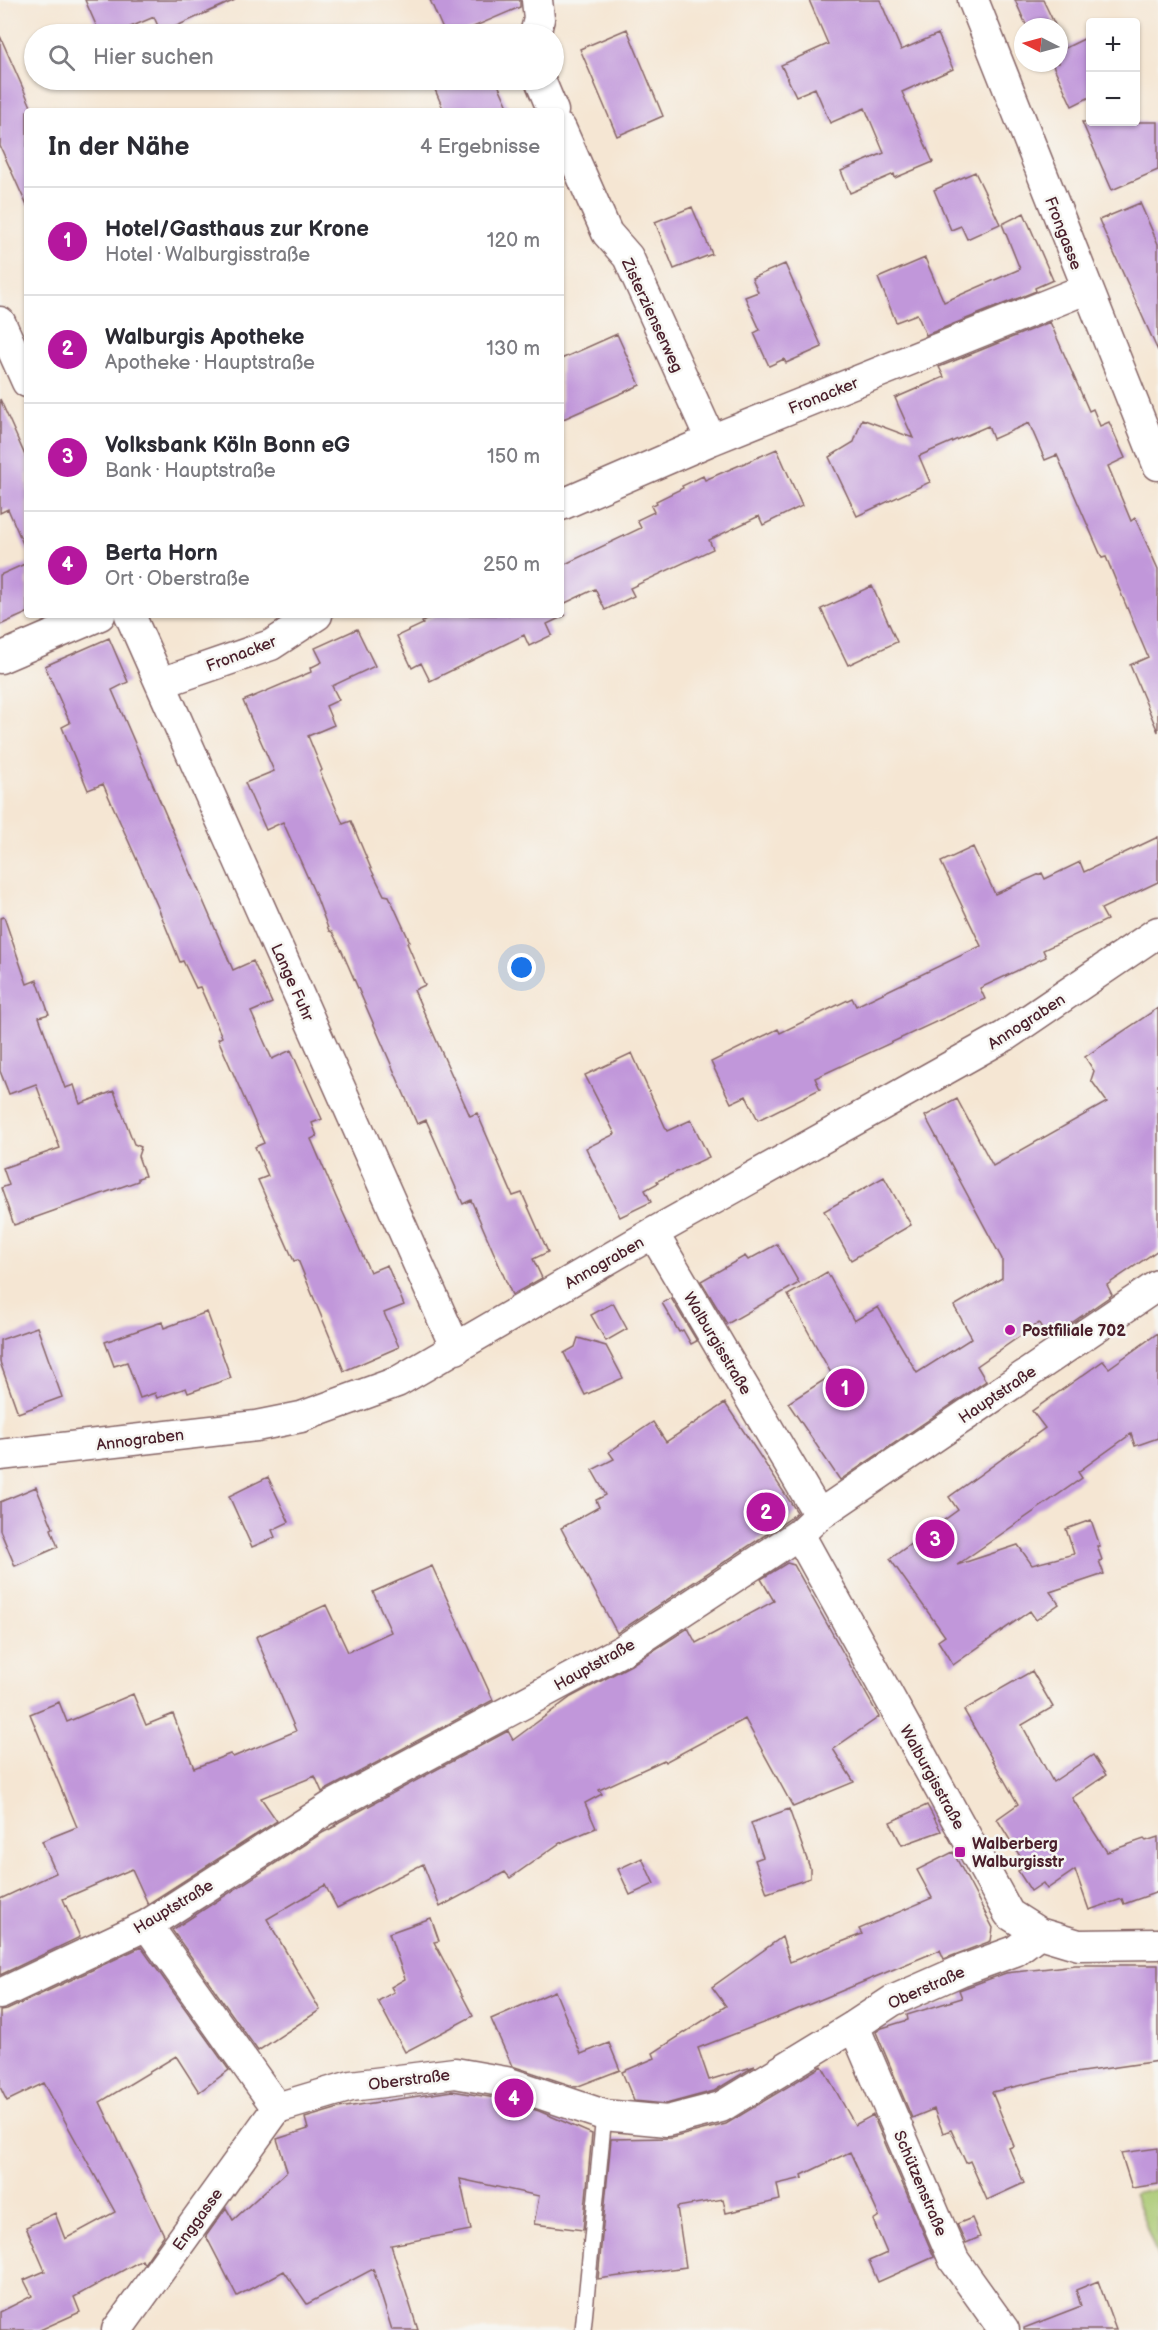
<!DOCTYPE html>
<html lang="de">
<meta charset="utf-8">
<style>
:root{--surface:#fff;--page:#f2f2f3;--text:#2b2b33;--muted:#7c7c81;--line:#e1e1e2;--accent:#b5179e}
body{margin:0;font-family:"Balsamiq Sans",sans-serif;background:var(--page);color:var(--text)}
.controls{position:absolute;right:18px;top:18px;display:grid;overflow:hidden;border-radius:6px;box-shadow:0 2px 4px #0004}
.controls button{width:54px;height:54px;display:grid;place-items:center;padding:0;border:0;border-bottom:2px solid var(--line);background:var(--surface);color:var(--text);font:30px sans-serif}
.compass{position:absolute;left:1014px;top:18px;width:54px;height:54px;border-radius:50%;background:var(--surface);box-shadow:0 2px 4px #0004;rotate:276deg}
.you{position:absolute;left:522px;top:968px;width:21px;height:21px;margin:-15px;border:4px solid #fff;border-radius:50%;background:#1a73e8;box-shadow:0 0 0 9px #1a73e833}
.badge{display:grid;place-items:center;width:39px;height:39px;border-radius:50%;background:var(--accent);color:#fff;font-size:20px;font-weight:700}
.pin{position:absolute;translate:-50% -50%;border:3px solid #fff;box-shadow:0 2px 6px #0006}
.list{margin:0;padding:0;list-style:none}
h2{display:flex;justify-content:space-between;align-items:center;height:78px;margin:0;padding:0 24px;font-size:26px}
h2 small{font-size:20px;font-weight:400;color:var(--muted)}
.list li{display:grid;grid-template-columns:39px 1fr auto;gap:18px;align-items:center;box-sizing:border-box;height:108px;padding:0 24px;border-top:2px solid var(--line)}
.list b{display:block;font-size:22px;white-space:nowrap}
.list p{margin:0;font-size:20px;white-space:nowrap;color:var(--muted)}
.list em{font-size:20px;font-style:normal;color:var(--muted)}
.icon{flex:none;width:33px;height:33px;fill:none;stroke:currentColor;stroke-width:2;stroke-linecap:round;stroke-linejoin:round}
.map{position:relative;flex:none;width:1158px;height:2330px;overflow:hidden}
.search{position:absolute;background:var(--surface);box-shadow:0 2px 4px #0004;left:24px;top:24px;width:540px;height:66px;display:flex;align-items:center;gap:15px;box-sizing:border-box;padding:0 21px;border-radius:33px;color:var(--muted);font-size:22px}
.panel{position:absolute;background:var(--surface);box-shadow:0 2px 4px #0004;left:24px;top:108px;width:540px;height:510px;border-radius:6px}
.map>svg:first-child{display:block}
.green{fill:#a9c870;stroke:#7a744e;stroke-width:1.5}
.building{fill:#c197da}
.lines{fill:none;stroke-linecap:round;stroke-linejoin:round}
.lane-casing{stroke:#866566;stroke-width:18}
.street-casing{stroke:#866566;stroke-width:33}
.lane{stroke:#fff;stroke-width:15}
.street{stroke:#fff;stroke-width:30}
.poi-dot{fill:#b5179e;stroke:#f6f6f2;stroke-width:2}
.labels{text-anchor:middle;stroke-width:5;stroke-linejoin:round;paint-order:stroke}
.street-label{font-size:16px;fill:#4a1f2b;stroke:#f6f6f2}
.poi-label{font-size:16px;font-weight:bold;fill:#4a1f2b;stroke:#f6f6f2;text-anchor:start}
</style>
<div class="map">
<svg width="1158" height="2330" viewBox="0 0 1158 2330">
<rect width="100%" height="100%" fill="#f6f6f2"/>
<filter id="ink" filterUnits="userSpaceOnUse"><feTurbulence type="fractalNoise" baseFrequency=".0167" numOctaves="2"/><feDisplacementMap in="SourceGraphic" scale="12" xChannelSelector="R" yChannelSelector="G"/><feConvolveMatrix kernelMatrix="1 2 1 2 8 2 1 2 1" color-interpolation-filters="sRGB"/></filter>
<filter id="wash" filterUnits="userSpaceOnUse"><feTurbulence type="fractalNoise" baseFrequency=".008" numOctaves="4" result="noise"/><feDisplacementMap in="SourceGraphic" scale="24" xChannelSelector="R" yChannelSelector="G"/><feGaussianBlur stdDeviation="1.35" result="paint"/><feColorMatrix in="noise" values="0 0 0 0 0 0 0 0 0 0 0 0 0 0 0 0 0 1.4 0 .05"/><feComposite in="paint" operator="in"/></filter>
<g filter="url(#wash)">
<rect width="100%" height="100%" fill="#f5e6d3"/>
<path class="green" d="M1158 2189V2258L1134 2194Z"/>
<g id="blocks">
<path class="building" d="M85 0H235L161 33 154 17 114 34H100Z
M430 0H520V7L457 34H445Z
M809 0H880L901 50 938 34 953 69 902 92 933 162 895 178 894 174 850 193 841 171 884 153 865 108 830 123 815 88 796 96 781 65 828 44Z
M1015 0H1043L1056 27H1027Z
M627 29 663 116 617 136 580 49Z
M0 36 33 111H27V206L0 146Z
M1090 36V97L1072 106 1052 63H1059V51Z
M417 80H496L510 111H444L431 80 419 85Z
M1082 122H1158V170L1112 190Z
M975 172 1000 224 967 239 961 226 951 230 934 190Z
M1140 203 1158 244V351L1099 220Z
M692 207 712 254 674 269 655 222Z
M1024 213 1053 280 1035 288 1036 291 926 335 917 314 896 322 878 278 925 258 944 302 1020 269 1002 224Z
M785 264 822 347 786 363 784 359 769 366 754 333 760 330 745 297 758 292 752 278Z
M1050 322 1089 411 1093 409 1100 426 1109 422 1125 458 1108 466 1131 521 1135 518 1158 569V732L1130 665 1148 657 1125 603 1106 557 1102 558 1057 455 1045 460 1029 423 993 439 988 426 919 456 930 482 857 516 829 457 854 442 862 419 913 438 895 398 944 377 939 367Z
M617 334 640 385 561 420V359Z
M0 399 27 460V553L8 509 0 513Z
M777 449 802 506 763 525 759 516 709 540 713 549 630 588 634 596 605 610 595 589 561 605V566L641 528 637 520 654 512 651 506 657 503 656 501 683 488 682 486 703 476 705 480Z
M27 563V613L0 625V575Z
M872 586 897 642 848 665 821 609Z
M436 615H566L547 624 552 635 529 646 524 635 430 681 421 663 412 668 397 636 423 624 422 622Z
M357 629 375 666 332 686 339 700 326 706 334 725 308 736 322 770 320 772 343 824 351 821 372 871 384 895 389 896 410 942 407 943 425 985 414 990 470 1116 477 1113 513 1196 522 1193 548 1252 533 1259 542 1278 512 1295 471 1200 463 1204 426 1120 417 1124 341 949 332 932 329 931 316 896 283 822 266 830 245 783 274 771 243 701 311 672 310 668 322 662 315 648Z
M109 638 128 682 112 690 233 970 253 961 272 1003 251 1012 272 1059 291 1050 322 1119 312 1123 317 1136 311 1139 336 1197 370 1272 387 1265 404 1305 384 1313 399 1347 344 1371 298 1260 294 1261 258 1180 268 1176 255 1147 264 1143 218 1039 222 1037 200 987 196 988 183 961 180 962 157 905 103 784 88 790 62 727 70 723 45 666Z
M1158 837V882L1101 909 1107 920 1043 950 1046 957 980 988 985 999 815 1078 820 1089 758 1120 746 1096 731 1103 711 1062 778 1029 780 1033 852 998 856 1006 981 946 941 862 973 847 995 894 1042 873 1045 879 1080 862 1084 872Z
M4 917 27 984 37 980 49 1014 39 1017 65 1088 74 1085 80 1104 114 1091 134 1144 141 1147 138 1156 145 1176 138 1178V1181L14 1225 1 1188 9 1185 3 1168 60 1148 36 1084 9 1094 0 1071V918Z
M1158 1008V1250L1107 1285 1112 1295 1048 1339 1039 1323 977 1366 986 1381 840 1480 788 1403 832 1375 788 1295 827 1272 854 1321 878 1307 917 1373 972 1338 954 1306 1002 1278V1259L925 1116 957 1099 993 1166 1107 1102 1091 1080 1094 1071 1085 1057Z
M632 1053 667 1131 691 1120 709 1157 657 1181 658 1183 645 1190 651 1202 620 1217 586 1148 615 1134 585 1075Z
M884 1177 911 1225 851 1260 824 1211Z
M777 1244 799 1283 727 1324 701 1281 745 1256 748 1260Z
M671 1298 697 1341 691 1344 683 1330 679 1332 662 1303Z
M613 1303 627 1329 606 1341 591 1315Z
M207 1312 231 1378 188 1393 186 1388 157 1398 155 1393 140 1398 127 1362 114 1366 105 1342 162 1322 164 1328Z
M37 1327 62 1397 18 1413 0 1362V1340Z
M1158 1333V1438L1135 1446 1131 1434 1078 1472 1082 1478 957 1565 1018 1545 1032 1565 1074 1554 1066 1529 1091 1520 1100 1546H1097L1102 1560 1099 1561 1104 1574 1050 1592 1059 1604 1036 1620 1030 1611 953 1665 938 1641 945 1636 890 1559 958 1510 949 1497 1045 1428 1032 1411 1103 1361 1109 1368Z
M578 1338 606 1346 623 1378 585 1395 564 1353 575 1347Z
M725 1403 797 1512 788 1520 617 1633 561 1528 599 1507 596 1500 606 1495 592 1470 614 1459 609 1452 653 1422 666 1442Z
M268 1477 289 1522 272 1530 275 1537 252 1547 229 1496Z
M36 1487 53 1528 51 1529 58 1547 15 1566 0 1530V1502Z
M787 1563 794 1565 879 1717 833 1749 854 1782 793 1807 745 1719 665 1762 664 1760 599 1790 602 1794 585 1803 596 1828 560 1843 510 1878 505 1872 440 1907 423 1864 337 1908 325 1885 267 1919 320 2010 258 2051 172 1930 322 1833 336 1826 335 1825 341 1821 508 1731 513 1740 571 1697 631 1665 688 1628 696 1643 774 1601 761 1579Z
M432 1566 493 1700 322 1792 315 1776 261 1798 277 1821 148 1904 132 1869 63 1899 80 1937 0 1975V1899L56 1873 42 1841 77 1827 30 1714 59 1702 67 1722 133 1694 146 1725 173 1714 194 1768 230 1754 233 1757 296 1731 256 1637 326 1605 348 1652 391 1632 373 1592Z
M1032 1671 1053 1707 1022 1725 1053 1782 1093 1755 1106 1775 1072 1798 1107 1852 1144 1839 1146 1841 1158 1837V1892L1124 1904 1122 1899 1089 1910 1075 1870 1047 1889 1043 1883 1031 1891 1018 1871 1026 1866 997 1819 1018 1804 964 1710Z
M927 1805 941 1831 902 1845 890 1822Z
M789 1809 810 1868V1878L767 1893 755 1860 763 1857 751 1823Z
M953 1852 993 1928 991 1941 944 1959 940 1950 786 2014 698 2048 709 2080 755 2066 714 2091 666 2104 634 2101 622 2072 655 2058 653 2053 726 2006 712 1987 782 1937 790 1962 862 1934 859 1929 932 1898 917 1870Z
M642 1858 654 1884 630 1895 618 1869Z
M431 1918 439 1941 434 1942 473 2016 405 2052 378 2001 394 1992 391 1987 405 1979 389 1933Z
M141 1947 229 2070 199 2092 176 2056 100 2102 164 2235 144 2264 142 2260 74 2297 80 2312 40 2330H0V2312L32 2296 24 2280 45 2271 26 2227 55 2213 65 2239 115 2212 44 2083 7 2101 0 2087V2011L7 2010Z
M1075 1965H1158V2061L1068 2074 992 2092 1014 2146 1009 2148 1024 2183 987 2200 970 2161 966 2163 951 2130 943 2133 934 2109 912 2118 876 2032 882 2028 908 2020 907 2015 962 1998 959 1990 1006 1973Z
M555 1991 581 2054 609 2043 620 2070 576 2087 512 2066 491 2019Z
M822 2066 855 2125 873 2115 934 2257 878 2282 869 2261 887 2253 873 2220 879 2216 850 2152 802 2175 803 2178 777 2184 780 2200 726 2213 723 2199 677 2207 686 2267 598 2279 611 2139 671 2138 726 2124Z
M452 2091 502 2099 539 2111 592 2134 583 2230 534 2224 539 2196 460 2179 471 2230 391 2245 418 2330H392L373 2269 307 2304 284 2271 237 2296 206 2236 226 2208 233 2220 287 2171 277 2139 308 2129 305 2118 339 2108Z
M1158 2148V2184L1132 2188 1121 2153Z
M972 2218 980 2237 966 2243 957 2224Z
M1098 2281 1116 2330H1024V2328L1081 2306 1076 2290Z"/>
</g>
</g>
<g filter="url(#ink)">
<use href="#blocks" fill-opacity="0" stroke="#866566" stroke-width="1.5"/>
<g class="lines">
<defs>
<path id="lane" d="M583 2330 604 2115"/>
<path id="street" d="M973 0 1158 465
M535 34 539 19 537 0
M540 80 553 111
M561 129 607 233 628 257 711 440
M0 322 27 382
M561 505 711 440 1086 289
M130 615 456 1349
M0 658 100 615
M161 683 271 645 317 615
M653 1233 819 1515
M0 1455 256 1426 301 1417 397 1382 653 1233 1005 1036 1158 932
M799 1534 1009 1914 1039 1933 1079 1945 1158 1944
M147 1925 277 2108
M0 1994 147 1925 332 1806 623 1650 799 1534 819 1515 1158 1285
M854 2026 954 2260 1004 2330
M277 2108 351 2086 455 2073 506 2082 604 2115 667 2121 721 2107 854 2026 892 2001 960 1971 1015 1951 1039 1933
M117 2330 277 2108"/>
</defs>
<use href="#lane" class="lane-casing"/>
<use href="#street" class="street-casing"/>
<use href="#lane" class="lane"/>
<use href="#street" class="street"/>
</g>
</g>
<g class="poi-dot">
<circle cx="1010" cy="1330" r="6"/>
<rect x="954" y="1846" width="12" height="12" rx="3"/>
</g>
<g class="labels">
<g class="street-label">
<text transform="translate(1064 233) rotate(69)" y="6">Frongasse</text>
<text transform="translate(653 315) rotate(65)" y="6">Zisterzienserweg</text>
<text transform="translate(823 395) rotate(-22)" y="6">Fronacker</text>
<text transform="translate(241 653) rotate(-21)" y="6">Fronacker</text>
<text transform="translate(293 982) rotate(66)" y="6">Lange Fuhr</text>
<text transform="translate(1026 1021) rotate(-33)" y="6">Annograben</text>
<text transform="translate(604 1262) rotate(-30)" y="6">Annograben</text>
<text transform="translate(718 1343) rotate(59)" y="6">Walburgisstraße</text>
<text transform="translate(997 1394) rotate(-34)" y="6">Hauptstraße</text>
<text transform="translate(140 1439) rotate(-7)" y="6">Annograben</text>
<text transform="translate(594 1664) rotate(-29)" y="6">Hauptstraße</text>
<text transform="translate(933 1777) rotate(61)" y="6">Walburgisstraße</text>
<text transform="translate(173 1906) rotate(-31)" y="6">Hauptstraße</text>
<text transform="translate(926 1987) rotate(-24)" y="6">Oberstraße</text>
<text transform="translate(409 2079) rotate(-7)" y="6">Oberstraße</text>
<text transform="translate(921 2183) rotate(67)" y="6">Schützenstraße</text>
<text transform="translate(197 2219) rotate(-54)" y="6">Enggasse</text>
</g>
<g class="poi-label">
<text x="1022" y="1336">Postfiliale 702</text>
<text x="972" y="1849">Walberberg<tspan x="972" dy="18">Walburgisstr</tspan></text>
</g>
</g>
</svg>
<div class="controls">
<button>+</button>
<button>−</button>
</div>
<svg class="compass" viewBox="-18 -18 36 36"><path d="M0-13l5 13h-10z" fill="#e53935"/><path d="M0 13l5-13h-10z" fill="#7c7c81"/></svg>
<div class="you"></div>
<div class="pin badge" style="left:845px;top:1388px">1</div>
<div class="pin badge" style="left:766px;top:1512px">2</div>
<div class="pin badge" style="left:935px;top:1539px">3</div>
<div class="pin badge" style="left:514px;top:2098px">4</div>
<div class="search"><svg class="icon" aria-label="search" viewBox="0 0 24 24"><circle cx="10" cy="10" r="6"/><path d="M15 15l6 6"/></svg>Hier suchen</div>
<section class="panel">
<h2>In der Nähe<small>4 Ergebnisse</small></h2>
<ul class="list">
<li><span class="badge">1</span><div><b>Hotel/Gasthaus zur Krone</b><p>Hotel · Walburgisstraße</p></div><em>120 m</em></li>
<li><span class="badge">2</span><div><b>Walburgis Apotheke</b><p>Apotheke · Hauptstraße</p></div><em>130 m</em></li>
<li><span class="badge">3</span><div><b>Volksbank Köln Bonn eG</b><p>Bank · Hauptstraße</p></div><em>150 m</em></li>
<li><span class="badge">4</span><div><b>Berta Horn</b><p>Ort · Oberstraße</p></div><em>250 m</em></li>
</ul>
</section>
</div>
